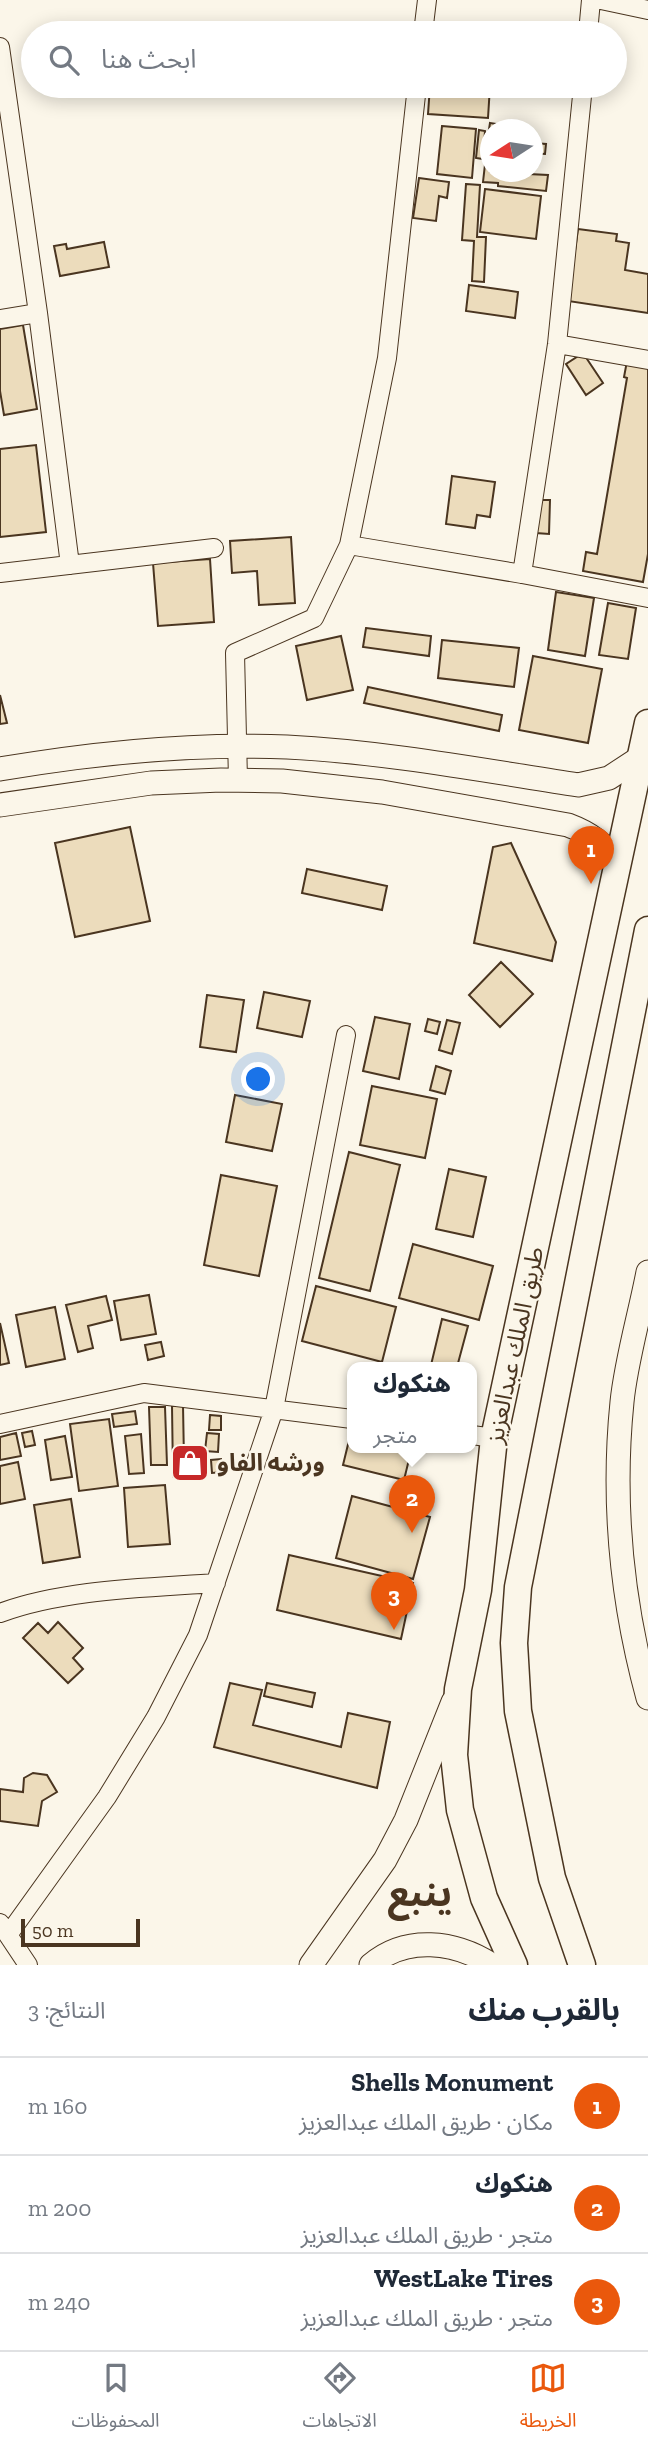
<!DOCTYPE html>
<html lang="ar">
<meta charset="utf-8">
<style>
:root{--surface:#fff;--page:#f2f2f3;--text:#1f2937;--muted:#747a83;--line:#e0e1e3;--accent:#ea580c}
body{margin:0;font-family:"Zilla Slab","Noto Sans Arabic",serif;background:var(--page);color:var(--text);direction:rtl}
.compass{position:absolute;left:480px;top:119px;width:63px;height:63px;border-radius:50%;background:var(--surface);box-shadow:0 4px 18px #0003;rotate:258deg}
.scale{position:absolute;left:21px;bottom:18px;width:119px;box-sizing:border-box;padding-left:7px;border:4px solid #4a3520;border-top:0;font-size:19px;line-height:24px;white-space:nowrap;color:#4a3520;-webkit-text-stroke:5px #fbf6e9;paint-order:stroke}
.you{position:absolute;left:259px;top:1080px;width:24px;height:24px;margin:-18px;border:5px solid #fff;border-radius:50%;background:#1a73e8;box-shadow:0 0 0 10px #1a73e833}
.badge{display:grid;place-items:center;width:46px;height:46px;border-radius:50%;background:var(--accent);color:#fff;font-size:23px;font-weight:700}
.pin{position:absolute;translate:-50% -58px;filter:drop-shadow(0 2px 4px #0008)}
.pin::after{content:'';position:absolute;top:37px;width:24px;height:21px;background:inherit;clip-path:polygon(0 0,100% 0,50% 100%)}
.popup{position:absolute;left:347px;top:1362px;width:130px;height:91px;box-sizing:border-box;display:grid;place-content:center;border-radius:14px;background:var(--surface);filter:drop-shadow(0 2px 5px #0005);font-size:23px;white-space:nowrap;color:var(--muted)}
.popup b{font-size:26px;color:var(--text)}
.popup::after{content:'';position:absolute;left:50%;top:100%;margin-left:-14px;border:14px solid transparent;border-top-color:var(--surface)}
.list{margin:0;padding:0;list-style:none}
h2{display:flex;justify-content:space-between;align-items:center;height:91px;margin:0;padding:0 28px;font-size:30px}
h2 small{font-size:23px;font-weight:400;color:var(--muted)}
.list li{display:grid;grid-template-columns:46px 1fr auto;gap:21px;align-items:center;box-sizing:border-box;height:98px;padding:0 28px;border-top:2px solid var(--line)}
.list b{display:block;font-size:26px;white-space:nowrap}
.list p{margin:0;font-size:23px;white-space:nowrap;color:var(--muted)}
.list em{font-size:23px;font-style:normal;color:var(--muted)}
.icon{flex:none;width:38px;height:38px;fill:none;stroke:currentColor;stroke-width:2;stroke-linecap:round;stroke-linejoin:round}
.map{position:relative;flex:none;width:648px;height:1965px;overflow:hidden;direction:ltr}
.search{position:absolute;background:var(--surface);box-shadow:0 4px 18px #0003;left:21px;right:21px;top:21px;height:77px;display:flex;align-items:center;gap:18px;box-sizing:border-box;padding:0 24px;border-radius:38px;color:var(--muted);font-size:26px}
.sheet{height:385px;background:var(--surface)}
nav{display:flex;justify-content:space-around;align-items:center;box-sizing:border-box;height:98px;border-top:2px solid var(--line);background:var(--surface);font-size:19px;color:var(--muted)}
nav a{display:grid;justify-items:center;gap:4px}
nav .on{color:var(--accent)}
.map>svg:first-child{display:block}
.building{fill:#ecdcbc;stroke:#4a3520;stroke-width:2}
.lines{fill:none;stroke-linecap:round;stroke-linejoin:round}
.minor-casing{stroke:#4a3520;stroke-width:20}
.major-casing{stroke:#4a3520;stroke-width:25}
.highway-casing{stroke:#4a3520;stroke-width:29}
.minor{stroke:#fbf6e9;stroke-width:18}
.major{stroke:#fbf6e9;stroke-width:23}
.highway{stroke:#fbf6e9;stroke-width:26}
.labels{text-anchor:middle;stroke-width:5;stroke-linejoin:round;paint-order:stroke}
.street-label{font-size:24px;fill:#4a3520;stroke:#fbf6e9}
.poi-label{font-size:24px;font-weight:bold;fill:#4a3520;stroke:#fbf6e9;text-anchor:start}
.town-label{font-size:38px;font-weight:bold;fill:#4a3520;stroke:#fbf6e9}
</style>
<div class="map">
<svg width="648" height="1965" viewBox="0 0 648 1965">
<rect width="100%" height="100%" fill="#fbf6e9"/>
<path class="building" d="M430 86H490L488 118 428 114Z
M490 123 503 125 502 130H490V137L488 136Z
M442 126 476 129 472 178 437 174Z
M479 130 485 131 483 159 476 158Z
M488 138H490V172L548 175 546 191 498 186V183L483 182Z
M532 143 546 144 545 154 532 153Z
M419 178 449 182 447 198 439 196 436 221 413 218Z
M466 184 480 185 477 237H486L484 282 472 281 474 241 462 240Z
M485 189 541 196 536 239 480 232Z
M578 229 617 234 616 241 629 243 625 270 648 274V313L568 301Z
M104 242 109 267 60 276 54 246 66 244 67 249Z
M469 285 518 292 515 318 466 311Z
M23 325 37 409 4 415 0 391V329Z
M583 353 603 383 586 395 566 364Z
M627 361 648 365V554L643 582 583 571 586 552 597 554 627 378 624 377Z
M36 445 46 532 0 537V449Z
M452 476 495 482 490 517 477 515 475 528 446 524Z
M537 500H550L549 534 536 533Z
M291 537 295 603 259 605 257 571 232 573 230 541Z
M210 559 214 622 158 626 153 563Z
M556 592 594 598 585 656 548 650Z
M608 603 636 608 628 659 599 655Z
M366 628 431 636 429 656 363 647Z
M341 636 353 690 307 700 296 646Z
M442 640 519 648 514 687 438 678Z
M533 656 602 669 588 743 519 730Z
M368 687 502 715 499 731 364 703Z
M0 695 7 723 0 724Z
M130 827 150 921 75 937 55 843Z
M511 843 556 942 552 961 474 943 493 847Z
M307 869 387 886 382 910 302 893Z
M501 962 533 994 500 1027 469 995Z
M264 992 310 1001 302 1037 257 1028Z
M207 995 244 1000 236 1052 200 1047Z
M375 1017 410 1024 399 1079 363 1071Z
M428 1019 440 1022 437 1034 425 1031Z
M447 1020 460 1023 452 1054 439 1050Z
M436 1066 451 1071 445 1094 430 1090Z
M372 1086 437 1099 425 1158 360 1145Z
M235 1095 282 1104 272 1151 226 1142Z
M349 1152 400 1165 370 1291 319 1278Z
M449 1169 486 1177 473 1237 436 1229Z
M221 1175 277 1186 259 1276 204 1265Z
M413 1244 493 1266 479 1320 399 1298Z
M316 1286 396 1307 382 1362 302 1341Z
M149 1295 156 1334 121 1340 114 1301Z
M106 1296 112 1320 88 1326 93 1348 78 1352 66 1305Z
M55 1307 65 1359 26 1367 16 1315Z
M442 1319 468 1326 457 1367 431 1365Z
M0 1323 9 1363 0 1365Z
M161 1342 164 1356 148 1360 145 1345Z
M183 1405 184 1461 203 1459 204 1472 173 1476 172 1406Z
M149 1407H165L167 1465H151Z
M135 1411 137 1424 114 1427 112 1414Z
M210 1415 221 1416V1430H209Z
M109 1419 118 1486 79 1491 70 1424Z
M352 1428V1447H412L404 1480 343 1465Z
M32 1431 35 1445 25 1447 22 1433Z
M16 1433 21 1456 0 1460V1437Z
M207 1433 219 1434 218 1452 205 1451Z
M141 1434 144 1473 129 1474 125 1436Z
M65 1436 72 1477 51 1480 45 1440Z
M221 1459 222 1472 212 1473 211 1460Z
M18 1462 25 1499 0 1504V1466Z
M165 1485 170 1544 128 1547 124 1488Z
M352 1496 430 1517 413 1579 336 1558Z
M71 1499 80 1557 43 1563 34 1505Z
M289 1555 413 1583 401 1639 277 1610Z
M58 1622 83 1648 73 1658 83 1669 68 1683 23 1638 38 1623 48 1633Z
M230 1683 262 1690 253 1725 341 1747 348 1713 390 1722 377 1788 214 1747Z
M267 1683 315 1693 312 1707 264 1696Z
M33 1773 47 1775 57 1792 42 1801 38 1826 0 1821V1789L23 1792 24 1778Z"/>
<g class="lines">
<defs>
<path id="minor" d="M601 0 648 10
M423 33 427 0
M588 33 591 0
M0 47 38 313 70 565
M0 319 38 313
M557 344 648 360
M349 545 387 358 417 86
M0 573 214 548
M522 574 557 344 583 86
M238 780 235 653 314 618 349 545 522 574 648 598
M0 1424 144 1393 352 1419
M472 1435 494 1438
M0 1613C65 1589 147 1588 216 1583
M0 1923 28 1965
M8 1935 107 1797 156 1717 198 1635 274 1409 346 1035"/>
<path id="major" d="M0 769C94 753 191 743 287 747 385 752 481 770 578 785L609 778 641 757
M0 805 151 783 221 780 282 781 382 792 568 825C592 834 602 843 618 863
M648 1272C640 1314 626 1361 622 1402 612 1501 622 1603 648 1698
M311 1965 385 1860 406 1820 453 1702
M371 1965C406 1935 455 1941 492 1965"/>
<path id="highway" d="M514 1965 484 1898 460 1810 454 1755 458 1689 478 1590 494 1438 648 723
M582 1965 552 1878 518 1711 514 1643 518 1587 648 930"/>
</defs>
<use href="#minor" class="minor-casing"/>
<use href="#major" class="major-casing"/>
<use href="#highway" class="highway-casing"/>
<use href="#minor" class="minor"/>
<use href="#major" class="major"/>
<use href="#highway" class="highway"/>
</g>
<defs>
<symbol id="shop-square" viewBox="-11 -11 22 22"><rect x="-9" y="-9" width="18" height="18" rx="4" fill="#c62828" stroke="#fbf6e9"/><path d="M-5-2.5h2.3a2.7 3.5 0 0 1 5.4 0H5L5.5 6h-11ZM-1.5-2.5h3a1.5 2.3 0 0 0-3 0Z" fill="#fff"/></symbol>
</defs>
<g fill-rule="evenodd">
<use href="#shop-square" x="168" y="1441" width="44" height="44"/>
</g>
<g class="labels">
<g class="street-label">
<text transform="translate(515 1345) rotate(-78)" y="8">طريق الملك عبدالعزيز</text>
</g>
<g class="poi-label">
<text x="217" y="1471">ورشه الفاو</text>
</g>
<g class="town-label">
<text x="420" y="1906">ينبع</text>
</g>
</g>
</svg>
<svg class="compass" viewBox="-18 -18 36 36"><path d="M0-13l5 13h-10z" fill="#e53935"/><path d="M0 13l5-13h-10z" fill="#747a83"/></svg>
<div class="scale">50 m</div>
<div class="you"></div>
<div class="pin badge" style="left:591px;top:884px">1</div>
<div class="pin badge" style="left:412px;top:1533px">2</div>
<div class="popup"><b>هنكوك</b>متجر</div>
<div class="pin badge" style="left:394px;top:1630px">3</div>
<div class="search"><svg class="icon" aria-label="search" viewBox="0 0 24 24"><circle cx="10" cy="10" r="6"/><path d="M15 15l6 6"/></svg>ابحث هنا</div>
</div>
<section class="sheet">
<h2>بالقرب منك<small>النتائج: 3</small></h2>
<ul class="list">
<li><span class="badge">1</span><div><b>Shells Monument</b><p>مكان · طريق الملك عبدالعزيز</p></div><em>160 m</em></li>
<li><span class="badge">2</span><div><b>هنكوك</b><p>متجر · طريق الملك عبدالعزيز</p></div><em>200 m</em></li>
<li><span class="badge">3</span><div><b>WestLake Tires</b><p>متجر · طريق الملك عبدالعزيز</p></div><em>240 m</em></li>
</ul>
</section>
<nav>
<a class="on"><svg class="icon" aria-label="map" viewBox="0 0 24 24"><path d="M3 6l6-2 6 2 6-2v14l-6 2-6-2-6 2zM9 4v14M15 6v14"/></svg>الخريطة</a>
<a><svg class="icon" aria-label="directions" viewBox="0 0 24 24"><path d="M12 3l9 9-9 9-9-9zM9 14v-3h6M13 9l2 2-2 2"/></svg>الاتجاهات</a>
<a><svg class="icon" aria-label="saved" viewBox="0 0 24 24"><path d="M7 4h10v16l-5-4-5 4z"/></svg>المحفوظات</a>
</nav>
